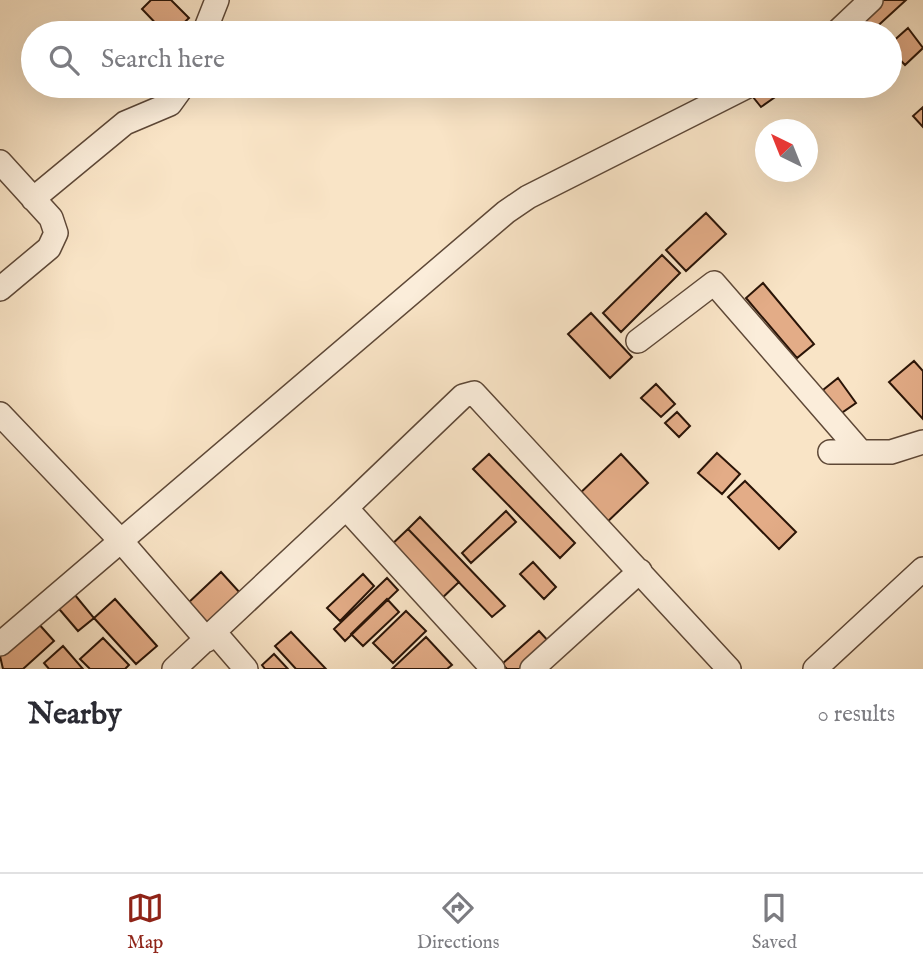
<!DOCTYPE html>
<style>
:root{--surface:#fff;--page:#f2f2f3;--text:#2b2b33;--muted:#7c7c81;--line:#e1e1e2;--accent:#8f2418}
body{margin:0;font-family:"IM FELL English",serif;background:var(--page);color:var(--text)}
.compass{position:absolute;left:755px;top:119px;width:63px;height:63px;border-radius:50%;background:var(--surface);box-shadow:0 7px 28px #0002;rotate:317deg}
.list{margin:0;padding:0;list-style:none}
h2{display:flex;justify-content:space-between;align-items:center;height:91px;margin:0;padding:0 28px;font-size:30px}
h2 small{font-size:23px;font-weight:400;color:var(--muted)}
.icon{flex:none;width:38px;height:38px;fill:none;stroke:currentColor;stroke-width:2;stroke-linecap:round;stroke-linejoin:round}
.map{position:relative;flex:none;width:923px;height:669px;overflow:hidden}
.search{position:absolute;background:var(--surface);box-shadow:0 7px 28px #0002;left:21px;right:21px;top:21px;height:77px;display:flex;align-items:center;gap:18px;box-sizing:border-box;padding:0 24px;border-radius:38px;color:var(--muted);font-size:26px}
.sheet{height:203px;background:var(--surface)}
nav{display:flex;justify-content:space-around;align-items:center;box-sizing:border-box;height:98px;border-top:2px solid var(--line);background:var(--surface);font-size:19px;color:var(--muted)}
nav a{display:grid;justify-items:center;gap:4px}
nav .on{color:var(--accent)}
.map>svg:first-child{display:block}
.building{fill:#e3ac87;stroke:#2a1407;stroke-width:2}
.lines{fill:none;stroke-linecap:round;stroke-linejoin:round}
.minor-casing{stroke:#5e4837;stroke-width:26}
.minor{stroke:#fbedda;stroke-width:23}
</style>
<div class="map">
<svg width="923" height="669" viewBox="0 0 923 669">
<rect width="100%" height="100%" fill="#f9e4c6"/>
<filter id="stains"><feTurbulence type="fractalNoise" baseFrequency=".00286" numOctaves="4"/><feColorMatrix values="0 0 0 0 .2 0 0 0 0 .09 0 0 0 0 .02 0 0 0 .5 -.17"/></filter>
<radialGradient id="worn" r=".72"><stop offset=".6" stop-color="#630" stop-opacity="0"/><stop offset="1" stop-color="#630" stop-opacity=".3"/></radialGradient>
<path class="building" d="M151 0H171L189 18 173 33H165L142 9Z
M878 0H906L870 33H866L855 22Z
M908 28 923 48 905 65 890 49V44Z
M758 86H772L778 95 761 107 749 92Z
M923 107V127L913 116Z
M706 213 726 234 686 271 666 250Z
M662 255 680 273 621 332 603 313Z
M763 283 814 344 797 358 746 298Z
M591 313 632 357 610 378 568 334Z
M914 361 923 371V419L889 382Z
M838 378 856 403 840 414 823 390Z
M656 384 675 404 661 417 641 398Z
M677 412 690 426 679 437 665 423Z
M717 453 740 474 722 494 698 473Z
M489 454 575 543 560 558 473 469Z
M621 454 648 483 603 526 576 497Z
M745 481 796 532 779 549 728 497Z
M506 511 516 522 471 563 462 553Z
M420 517 505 606 492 617 408 529Z
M408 529 459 582 439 601 388 548Z
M533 562 556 587 544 599 520 574Z
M221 572 241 594 207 625 187 604Z
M363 574 374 586 340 621 327 608Z
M387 578 398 590 345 641 334 629Z
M70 589 94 618 78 631 54 603Z
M115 599 157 646 136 664 94 618Z
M387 599 399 612 363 646 351 634Z
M406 611 426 631 393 663 373 643Z
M37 622 54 641 23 669H3L0 656Z
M539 631 552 645 525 669H507L502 664Z
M291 632 326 669H296L275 646Z
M426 637 452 665 447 669H392Z
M103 638 129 665 125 669H90L80 659Z
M63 646 83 669H49L44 663Z
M274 654 288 669H265L262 665Z"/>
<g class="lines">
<defs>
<path id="minor" d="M204 33 217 0
M836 33 871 0
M0 162 51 218 56 233 49 248 0 289
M33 199 125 123 170 104 183 86
M638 341 714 283 860 451
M0 414 122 542 207 640
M830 452H891L923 442
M346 508 463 396 474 393 729 669
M215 633 246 669
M0 644 506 212 528 197 748 86
M174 669 346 508 493 669
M532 669 640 571
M815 669 923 569"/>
</defs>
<use href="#minor" class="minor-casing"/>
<use href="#minor" class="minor"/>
</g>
<rect width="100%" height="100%" filter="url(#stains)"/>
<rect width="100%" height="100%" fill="url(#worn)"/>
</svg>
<svg class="compass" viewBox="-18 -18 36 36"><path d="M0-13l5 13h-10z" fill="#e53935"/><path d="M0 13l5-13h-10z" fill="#7c7c81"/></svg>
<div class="search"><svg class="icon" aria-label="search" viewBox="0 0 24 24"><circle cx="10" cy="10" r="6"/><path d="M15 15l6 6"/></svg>Search here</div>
</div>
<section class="sheet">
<h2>Nearby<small>0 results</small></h2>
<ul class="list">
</ul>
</section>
<nav>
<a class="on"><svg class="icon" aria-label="map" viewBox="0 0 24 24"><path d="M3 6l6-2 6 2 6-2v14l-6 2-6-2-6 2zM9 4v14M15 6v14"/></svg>Map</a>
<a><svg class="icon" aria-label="directions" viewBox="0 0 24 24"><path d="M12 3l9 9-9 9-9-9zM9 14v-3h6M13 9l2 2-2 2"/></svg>Directions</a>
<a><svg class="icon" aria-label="saved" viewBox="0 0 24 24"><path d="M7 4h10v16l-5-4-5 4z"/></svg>Saved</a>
</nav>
